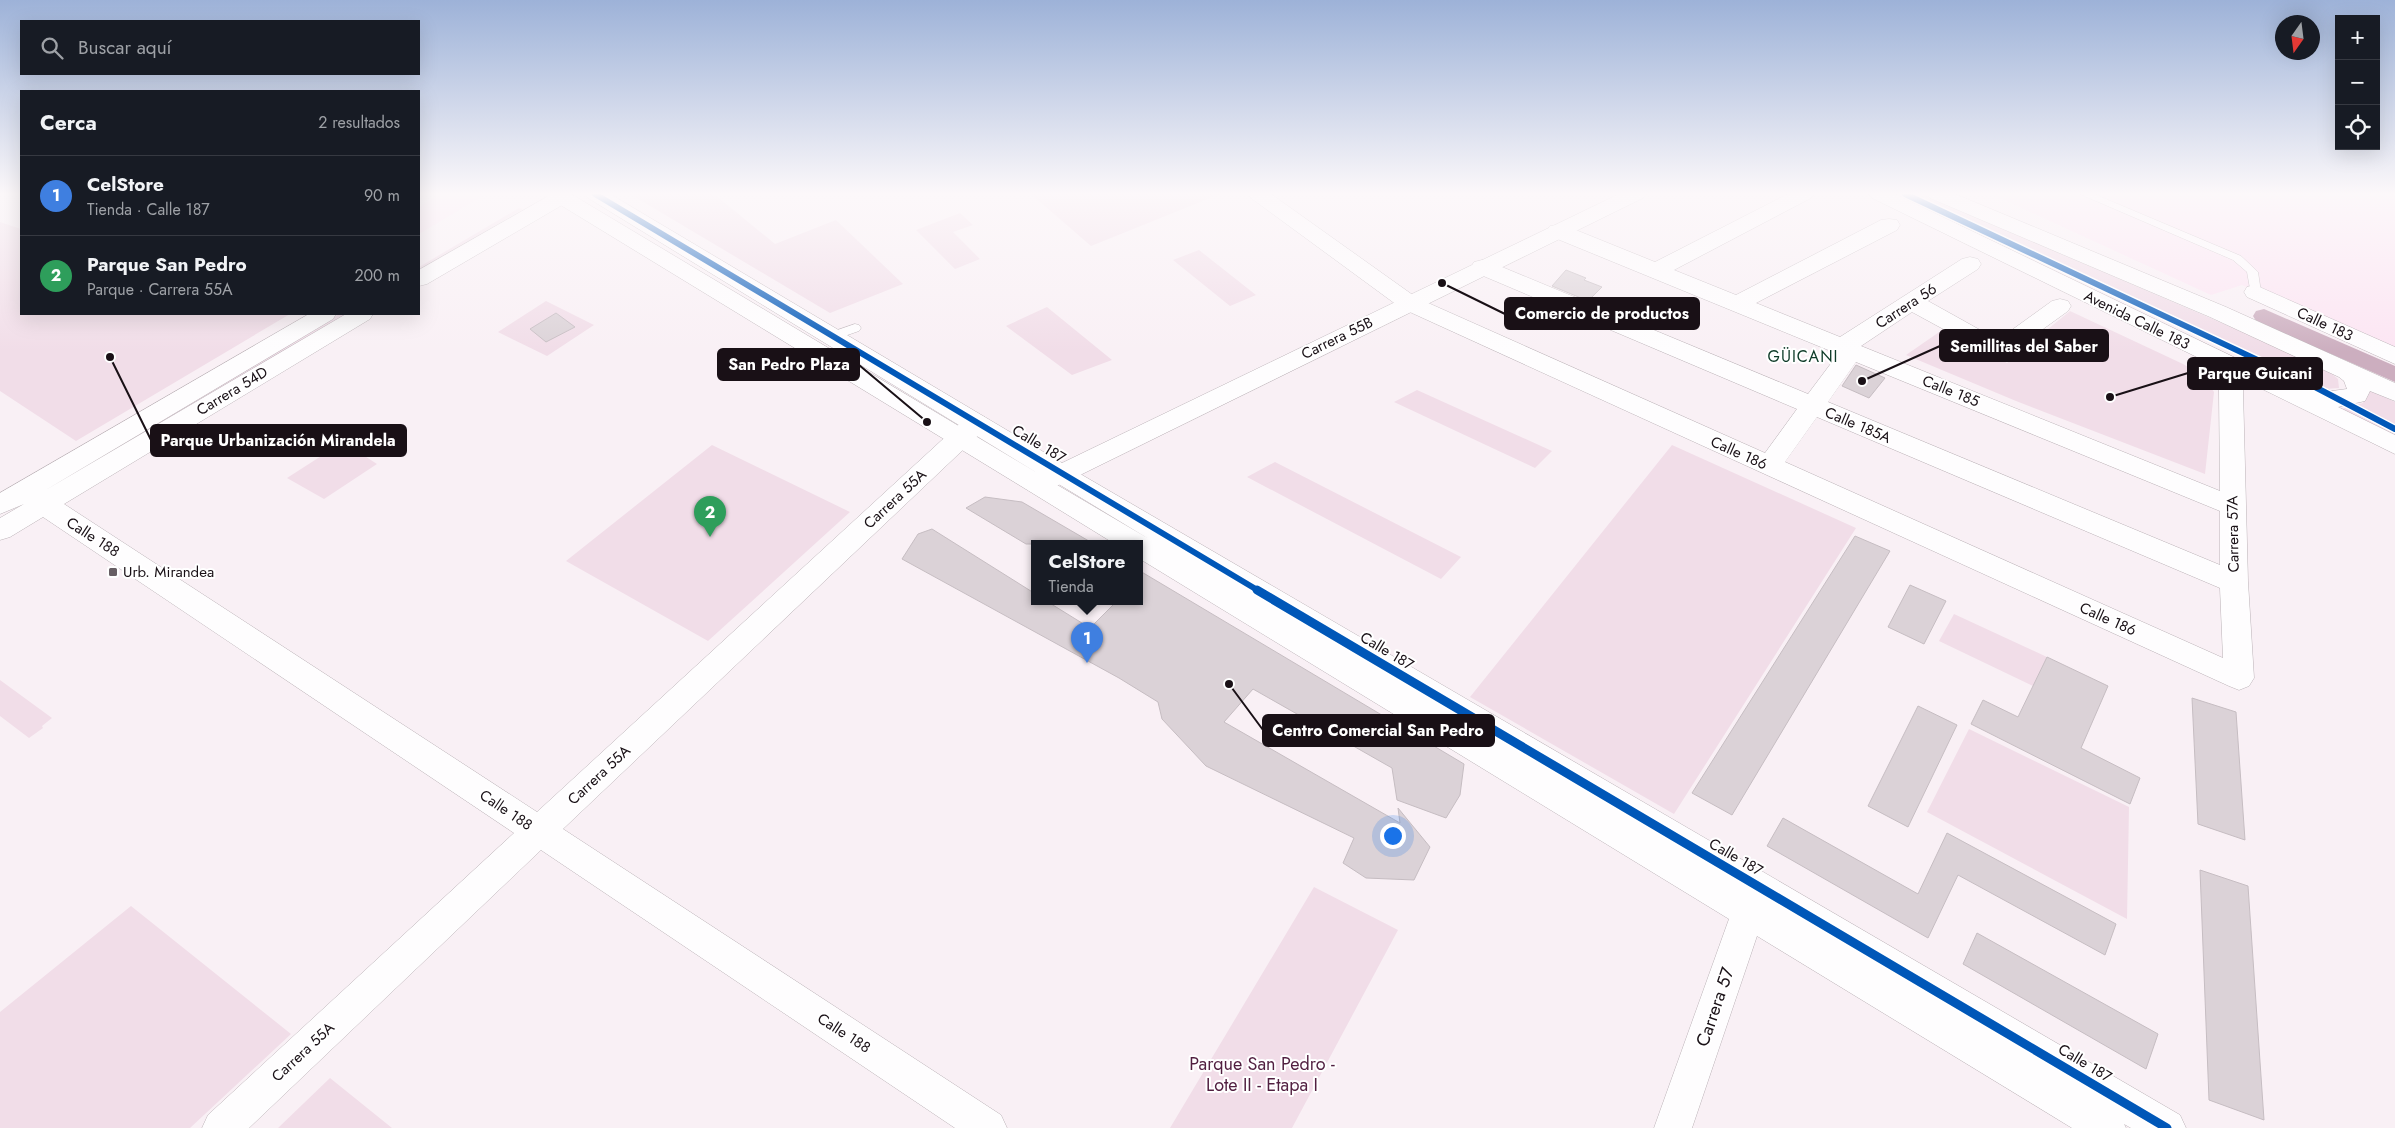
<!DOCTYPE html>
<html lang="es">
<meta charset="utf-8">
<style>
:root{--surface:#171b24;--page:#242831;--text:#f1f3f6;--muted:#9ea1a6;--line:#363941;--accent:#b3b0b4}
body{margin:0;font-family:Jost,sans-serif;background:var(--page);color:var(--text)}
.controls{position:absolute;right:15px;top:15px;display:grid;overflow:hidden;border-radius:0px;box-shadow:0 5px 20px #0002}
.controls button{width:45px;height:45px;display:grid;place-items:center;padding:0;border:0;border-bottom:1px solid var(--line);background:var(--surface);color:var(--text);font:25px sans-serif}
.compass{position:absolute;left:2275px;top:15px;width:45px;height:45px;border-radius:50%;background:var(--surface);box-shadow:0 5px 20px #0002;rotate:194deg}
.you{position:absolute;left:1392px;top:835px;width:18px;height:18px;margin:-12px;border:4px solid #fff;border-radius:50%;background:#1a73e8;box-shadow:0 0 0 8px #1a73e833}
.badge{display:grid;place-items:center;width:32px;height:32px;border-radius:50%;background:var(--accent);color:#fff;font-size:16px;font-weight:700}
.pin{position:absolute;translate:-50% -41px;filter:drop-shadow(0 1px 2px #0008)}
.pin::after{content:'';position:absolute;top:26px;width:18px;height:15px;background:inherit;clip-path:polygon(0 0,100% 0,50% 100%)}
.popup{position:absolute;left:1031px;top:540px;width:112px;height:65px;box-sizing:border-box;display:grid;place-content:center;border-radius:0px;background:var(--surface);filter:drop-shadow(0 1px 4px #0005);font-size:16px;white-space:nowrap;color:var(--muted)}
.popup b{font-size:19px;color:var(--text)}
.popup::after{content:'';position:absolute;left:50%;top:100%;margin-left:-10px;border:10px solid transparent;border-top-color:var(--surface)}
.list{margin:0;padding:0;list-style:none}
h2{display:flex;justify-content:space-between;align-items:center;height:65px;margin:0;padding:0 20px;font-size:21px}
h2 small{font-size:16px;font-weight:400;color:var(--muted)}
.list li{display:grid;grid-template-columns:32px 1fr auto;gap:15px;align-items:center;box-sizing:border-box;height:80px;padding:0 20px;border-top:1px solid var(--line)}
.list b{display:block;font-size:19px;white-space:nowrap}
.list p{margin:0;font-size:16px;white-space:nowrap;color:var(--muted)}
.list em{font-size:16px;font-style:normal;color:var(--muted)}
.icon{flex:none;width:28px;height:28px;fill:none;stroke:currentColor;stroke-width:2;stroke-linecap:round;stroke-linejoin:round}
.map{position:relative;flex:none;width:2395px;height:1128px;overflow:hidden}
.search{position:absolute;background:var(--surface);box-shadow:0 5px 20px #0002;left:20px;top:20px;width:400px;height:55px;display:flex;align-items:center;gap:12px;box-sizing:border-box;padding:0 18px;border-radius:0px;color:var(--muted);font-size:19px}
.panel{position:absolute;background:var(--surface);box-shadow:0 5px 20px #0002;left:20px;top:90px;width:400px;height:225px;border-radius:0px}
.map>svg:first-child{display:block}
.built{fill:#fce5f3}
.green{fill:#f1dde8}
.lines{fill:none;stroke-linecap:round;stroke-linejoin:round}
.canal{fill:#ccaebf;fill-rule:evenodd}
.building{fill:#dbd2d7;stroke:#c6bdc2}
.service-casing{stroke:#bbb2b7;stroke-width:1}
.minor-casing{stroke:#bbb2b7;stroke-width:1}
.tertiary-casing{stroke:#bbb2b7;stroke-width:1}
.primary-casing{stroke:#bbb2b7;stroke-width:1}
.service{fill:#fefdfe;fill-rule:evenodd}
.minor{fill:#fefdfe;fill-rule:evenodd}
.tertiary{fill:#fefdfe;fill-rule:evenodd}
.primary{fill:#fefdfe;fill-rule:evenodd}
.cycleway-far1-casing{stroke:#fff;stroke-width:9}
.cycleway-casing{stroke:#fff;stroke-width:12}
.cycleway-far1{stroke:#0057b8;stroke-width:6}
.cycleway{stroke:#0057b8;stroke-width:9}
.poi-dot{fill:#675e64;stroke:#fff;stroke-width:2}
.labels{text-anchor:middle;stroke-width:4;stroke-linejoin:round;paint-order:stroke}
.street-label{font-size:15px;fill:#191016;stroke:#fff}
.poi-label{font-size:15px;fill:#191016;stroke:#fff;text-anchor:start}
.neighbourhood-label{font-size:16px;letter-spacing:1px;fill:#0e3b28;stroke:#fff}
.near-street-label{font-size:18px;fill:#191016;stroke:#fff}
.near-park-label{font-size:18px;fill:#511f40;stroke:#fff}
.leader{fill:none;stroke:#191016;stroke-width:2}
.callout-dot{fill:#191016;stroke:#fff;stroke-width:2}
.callout{fill:#191016;stroke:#191016;stroke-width:2}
.callout-label{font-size:16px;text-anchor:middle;font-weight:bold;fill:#fff}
</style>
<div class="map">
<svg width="2395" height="1128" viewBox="0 0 2395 1128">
<rect width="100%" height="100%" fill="#f9f0f5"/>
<path class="built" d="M440 194H486L419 234V207Z
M1991 194H2395V351L2242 285 2211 295Z"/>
<path class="green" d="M630 194H714L775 244 836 220 903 284 830 313Z
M1031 194H1220L1091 246Z
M1909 194H1922L2273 345 2332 374 2338 379 2339 388 2325 389Z
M519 208 523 209 419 271V267Z
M960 213 973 225 953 232 980 259 955 269 916 230Z
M0 222 21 229V314H290L76 441 0 391Z
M1199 250 1256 295 1230 306 1173 260Z
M546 301 594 325 547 356 498 332Z
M1047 307 1112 360 1072 375 1006 326Z
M2070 311 2183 364 2203 376 2214 392 2205 474 2016 401 1906 355 1945 328 2007 363Z
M339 314H347L53 488 48 485Z
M2367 388 2395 402V437L2341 409 2363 403Z
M1417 390 1552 451 1535 468 1394 402Z
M343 442 377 464 324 499 287 478Z
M712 445 850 512 708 641 566 561Z
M1672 445 1856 528 1674 814 1470 697Z
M1275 462 1461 557 1441 579 1247 477Z
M1954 614 2047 657 2033 686 1939 641Z
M0 680 52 718 42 726 43 728 29 738 0 716Z
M1969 729 2129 807 2127 919 1927 812Z
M1314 887 1398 930 1292 1128H1170Z
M131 906 291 1034 190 1128H0V1012Z
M330 1078 392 1128H278Z"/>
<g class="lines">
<path class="canal" d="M2264 309 2395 366V382L2256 321 2253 316 2256 311Z"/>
</g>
<path class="building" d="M1566 270 1586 278 1584 280 1602 287 1588 301 1552 286Z
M556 313 575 327 546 342 530 329Z
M1856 365 1885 378 1869 398 1842 386Z
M985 497 1022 502 1094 544H1026L966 508Z
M932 529 1034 593V602H1048L1090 628 1116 602H1140V571L1464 764 1460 795 1446 818 1397 800 1392 768 1253 689 1224 722 1400 823 1398 808 1430 847 1414 880 1366 878 1343 863 1354 838 1206 766 1162 719 1158 702 1119 678 902 559 918 534Z
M1855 536 1890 551 1732 815 1692 793Z
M1910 585 1946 601 1924 644 1888 627Z
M2047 657 2108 686 2081 748 2140 778 2130 804 1971 724 1983 700 2018 717Z
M2192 698 2236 712 2245 840 2198 824Z
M1918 706 1957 725 1908 827 1868 806Z
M1783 818 1918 894 1947 833 2116 924 2105 955 1958 875 1928 938 1767 846Z
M2200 870 2248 886 2264 1120 2209 1100Z
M1977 933 2158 1034 2146 1069 1963 964Z"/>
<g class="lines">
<defs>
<path id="service" d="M2080 194H2094L2241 256 2258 272 2261 292 2255 295 2251 294 2247 272 2233 260Z
M855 324 859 325 861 328 859 331 833 340 827 336 829 333Z
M819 349 823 350 825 353 823 356 807 367H799L797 364 799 361Z"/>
<path id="minor" d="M552 194H570L572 197 569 201 427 284 419 286V270Z
M1248 194H1271L1417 298 1765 453 1797 409 1474 272 1471 267 1474 262 1482 260 1490 262 1808 394 1838 354 1550 236 1547 231 1550 226 1558 225 1566 226 1655 262 1788 194H1814L1811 198 1674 270 1736 295 1881 220 1889 219 1897 220 1900 225 1897 230 1756 303 1840 337 1962 259 1970 257 1978 259 1981 264 1978 269 1928 301 1998 340 2052 301 2060 299 2068 301 2071 306 2068 311 2007 355 1999 357 1991 355 1912 312 1861 346 2220 491 2219 390 2222 384 2231 382 2240 384 2243 390 2248 582 2254 678 2249 686 2239 690 2229 686 1401 308 1251 198ZM1856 362 2220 511V565L1828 402ZM1817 417 2220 588 2223 658 1785 462Z
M2255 285 2395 347V364L2247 297 2244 292 2247 287Z
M309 314H336L333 319 44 491 346 314H373L370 319 64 504 537 812 967 417 976 415 985 417 988 423 985 429 563 829 1001 1115 1007 1128H955L541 850 249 1128H202L208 1115 514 833 43 517 10 537 0 540V518L24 504 0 514V493Z
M1061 465 1070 468 2180 1115 2186 1128H2131L2124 1124 2126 1128H2072L1757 936 1692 1128H1654L1729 919 1140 559V544H1115L1029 491 1025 485 1029 479 1038 476 1047 479 1149 539 1052 480 1048 474 1052 468Z"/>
<path id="tertiary" d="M546 194H571L1039 474 588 198 585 194H610L1062 463 1619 194H1646L1643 198 1070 480 1038 494 1029 491 549 198Z"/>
<path id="primary" d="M1869 194H1895L2298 388 2308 383 2332 391 2347 389 2344 381 2339 377 2210 317 1930 198 1927 194H1955L2226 307 2395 383V401L2370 391 2365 401 2338 407 2395 435V454L1872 198Z"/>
</defs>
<use href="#service" class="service-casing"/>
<use href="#minor" class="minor-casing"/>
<use href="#tertiary" class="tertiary-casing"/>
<use href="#primary" class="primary-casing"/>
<use href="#service" class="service"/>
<use href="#minor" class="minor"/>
<use href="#tertiary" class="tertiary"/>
<use href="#primary" class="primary"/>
<defs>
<path id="cycleway-far1" d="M595 194 1259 591
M1905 194 2315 387 2395 429"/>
<path id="cycleway" d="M1257 590 2167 1128"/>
</defs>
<use href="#cycleway-far1" class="cycleway-far1-casing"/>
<use href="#cycleway" class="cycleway-casing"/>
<use href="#cycleway-far1" class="cycleway-far1"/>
<use href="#cycleway" class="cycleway"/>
</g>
<linearGradient id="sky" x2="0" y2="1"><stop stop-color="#9db2d8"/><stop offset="0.55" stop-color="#fcf8fa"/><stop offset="1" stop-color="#fcf8fa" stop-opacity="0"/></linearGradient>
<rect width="2395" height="352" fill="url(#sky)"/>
<rect class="poi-dot" x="108" y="567" width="10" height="10" rx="2.5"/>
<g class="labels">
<g class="street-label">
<text transform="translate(1906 306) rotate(-33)" y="5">Carrera 56</text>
<text transform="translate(2137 320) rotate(26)" y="5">Avenida Calle 183</text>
<text transform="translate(2325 324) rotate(25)" y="5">Calle 183</text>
<text transform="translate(1337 338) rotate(-26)" y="5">Carrera 55B</text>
<text transform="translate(232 391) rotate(-31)" y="5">Carrera 54D</text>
<text transform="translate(1951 391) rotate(22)" y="5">Calle 185</text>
<text transform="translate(1858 425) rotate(23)" y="5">Calle 185A</text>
<text transform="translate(1039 444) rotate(31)" y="5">Calle 187</text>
<text transform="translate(1739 453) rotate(24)" y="5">Calle 186</text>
<text transform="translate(895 499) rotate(-43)" y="5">Carrera 55A</text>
<text transform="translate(2233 534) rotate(-91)" y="5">Carrera 57A</text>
<text transform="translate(93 537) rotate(33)" y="5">Calle 188</text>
<text transform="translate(2108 619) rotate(24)" y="5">Calle 186</text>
<text transform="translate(1387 651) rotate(31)" y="5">Calle 187</text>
<text transform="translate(599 775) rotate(-43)" y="5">Carrera 55A</text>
<text transform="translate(506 810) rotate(34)" y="5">Calle 188</text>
<text transform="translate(1736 857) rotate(30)" y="5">Calle 187</text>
<text transform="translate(844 1033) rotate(33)" y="5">Calle 188</text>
<text transform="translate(303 1052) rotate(-43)" y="5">Carrera 55A</text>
<text transform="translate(2085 1063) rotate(31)" y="5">Calle 187</text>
</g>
<g class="poi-label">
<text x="123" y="577">Urb. Mirandea</text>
</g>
<g class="neighbourhood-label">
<text x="1803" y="362">GÜICANI</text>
</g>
<g class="near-street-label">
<text transform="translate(1715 1007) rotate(-71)" y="6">Carrera 57</text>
</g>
<g class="near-park-label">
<text x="1262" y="1070">Parque San Pedro -<tspan x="1262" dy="21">Lote II - Etapa I</tspan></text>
</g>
</g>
<path class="leader" d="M1442 283L1505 314M1862 381L1940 346M927 422L859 365M2110 397L2188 373M110 357L151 440M1229 684L1263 730"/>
<g class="callout-dot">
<circle cx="1442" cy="283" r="5"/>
<circle cx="1862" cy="381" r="5"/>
<circle cx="927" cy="422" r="5"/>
<circle cx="2110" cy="397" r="5"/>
<circle cx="110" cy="357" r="5"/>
<circle cx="1229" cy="684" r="5"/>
</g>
<g class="callout">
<rect x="1505" y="298" width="194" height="31" rx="5"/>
<rect x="1940" y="330" width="168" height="31" rx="5"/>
<rect x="718" y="349" width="141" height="31" rx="5"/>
<rect x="2188" y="358" width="134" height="31" rx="5"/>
<rect x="151" y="425" width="255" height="31" rx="5"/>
<rect x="1263" y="715" width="231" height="31" rx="5"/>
</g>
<g class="callout-label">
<text x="1602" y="319">Comercio de productos</text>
<text x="2024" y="352">Semillitas del Saber</text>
<text x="789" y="370">San Pedro Plaza</text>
<text x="2255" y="379">Parque Guicani</text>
<text x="278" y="446">Parque Urbanización Mirandela</text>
<text x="1378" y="736">Centro Comercial San Pedro</text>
</g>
</svg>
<div class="controls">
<button>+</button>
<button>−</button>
<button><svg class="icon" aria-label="locate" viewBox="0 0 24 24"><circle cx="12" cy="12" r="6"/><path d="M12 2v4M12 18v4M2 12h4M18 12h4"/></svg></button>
</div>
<svg class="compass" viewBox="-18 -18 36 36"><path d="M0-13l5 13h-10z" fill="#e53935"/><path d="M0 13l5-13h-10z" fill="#9ea1a6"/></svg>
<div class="you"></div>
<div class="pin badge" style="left:1087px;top:663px;background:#3f7fe0">1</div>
<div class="popup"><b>CelStore</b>Tienda</div>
<div class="pin badge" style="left:710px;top:537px;background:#2e9e5b">2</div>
<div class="search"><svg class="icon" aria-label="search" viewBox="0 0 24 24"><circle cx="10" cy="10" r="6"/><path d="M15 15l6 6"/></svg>Buscar aquí</div>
<section class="panel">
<h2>Cerca<small>2 resultados</small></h2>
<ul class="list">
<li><span class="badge" style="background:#3f7fe0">1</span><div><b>CelStore</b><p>Tienda · Calle 187</p></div><em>90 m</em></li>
<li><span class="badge" style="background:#2e9e5b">2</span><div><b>Parque San Pedro</b><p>Parque · Carrera 55A</p></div><em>200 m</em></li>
</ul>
</section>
</div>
